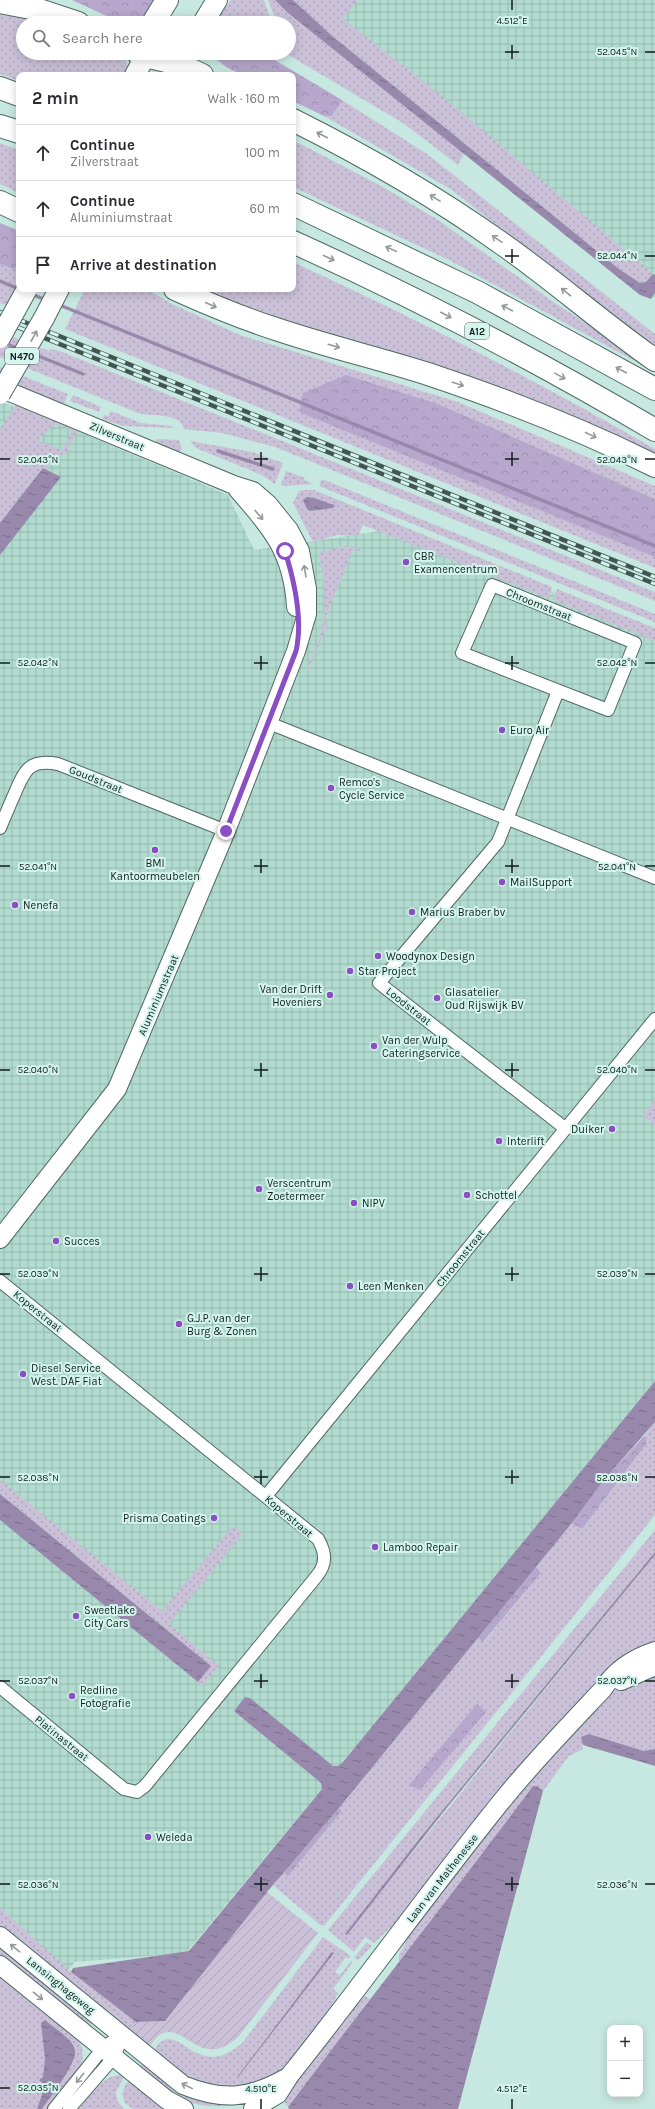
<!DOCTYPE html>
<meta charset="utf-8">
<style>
:root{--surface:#fff;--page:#f7f7f7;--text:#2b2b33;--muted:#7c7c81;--line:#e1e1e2}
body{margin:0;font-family:Karla,sans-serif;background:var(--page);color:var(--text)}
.controls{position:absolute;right:12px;bottom:12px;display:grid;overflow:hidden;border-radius:8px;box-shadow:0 2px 10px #0003}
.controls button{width:36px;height:36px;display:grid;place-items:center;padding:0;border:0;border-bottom:1px solid var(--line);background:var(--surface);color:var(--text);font:20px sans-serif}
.stop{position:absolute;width:12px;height:12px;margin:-9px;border:3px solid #8a4ec5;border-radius:50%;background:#fff}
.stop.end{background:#8a4ec5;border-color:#fff;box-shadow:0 1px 4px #0008}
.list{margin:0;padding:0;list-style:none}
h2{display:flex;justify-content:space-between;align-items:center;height:52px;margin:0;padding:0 16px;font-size:17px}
h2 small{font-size:13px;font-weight:400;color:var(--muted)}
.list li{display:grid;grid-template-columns:26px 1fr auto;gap:12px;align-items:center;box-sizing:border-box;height:56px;padding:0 16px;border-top:1px solid var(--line)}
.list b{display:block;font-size:15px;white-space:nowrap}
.list p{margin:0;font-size:13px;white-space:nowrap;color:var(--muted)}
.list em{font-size:13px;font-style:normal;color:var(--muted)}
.icon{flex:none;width:22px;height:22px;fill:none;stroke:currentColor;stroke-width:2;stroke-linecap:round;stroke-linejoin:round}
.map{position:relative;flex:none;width:655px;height:2109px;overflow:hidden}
.search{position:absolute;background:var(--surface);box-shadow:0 2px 10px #0003;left:16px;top:16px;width:280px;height:44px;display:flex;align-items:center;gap:10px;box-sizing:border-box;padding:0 14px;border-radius:22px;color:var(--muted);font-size:15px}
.panel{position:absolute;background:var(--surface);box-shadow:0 2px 10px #0003;left:16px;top:72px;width:280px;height:220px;border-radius:8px}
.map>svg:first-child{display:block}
.industrial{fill:url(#industrial-grid)}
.grass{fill:url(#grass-dots)}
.forest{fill:url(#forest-crowns)}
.garden{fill:url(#garden-furrows)}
.water{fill:url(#water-ripples)}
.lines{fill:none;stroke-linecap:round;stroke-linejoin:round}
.stream{stroke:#9889ac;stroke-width:3.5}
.street-casing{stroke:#4c6962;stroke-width:14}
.secondary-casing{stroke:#4c6962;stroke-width:20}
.primary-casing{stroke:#4c6962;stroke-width:22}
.highway-casing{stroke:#4c6962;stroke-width:24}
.street{stroke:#fff;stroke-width:12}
.secondary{stroke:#fff;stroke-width:18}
.primary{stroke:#fff;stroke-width:20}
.highway{stroke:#fff;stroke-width:22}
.rail-casing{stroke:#435552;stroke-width:4.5}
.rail{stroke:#d4f5ed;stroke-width:3;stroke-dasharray:9;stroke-linecap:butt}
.primary-bridge-casing{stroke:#4c6962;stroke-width:22;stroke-linecap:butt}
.primary-bridge{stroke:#fff;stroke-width:20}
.oneway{stroke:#949998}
.route{stroke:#8a4ec5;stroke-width:5}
.ticks{fill:none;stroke:#111d1b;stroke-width:1.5}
.poi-dot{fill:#8a4ec5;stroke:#d4f5ed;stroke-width:1.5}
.labels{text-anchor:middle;stroke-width:4;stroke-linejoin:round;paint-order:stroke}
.shield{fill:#d4f5ed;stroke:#4c5e5a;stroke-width:1}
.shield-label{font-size:10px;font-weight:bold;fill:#111d1b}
.street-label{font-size:11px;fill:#111d1b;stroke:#d4f5ed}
.poi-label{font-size:11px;fill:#111d1b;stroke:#d4f5ed;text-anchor:start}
.ticks-label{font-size:10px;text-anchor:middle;fill:#111d1b;stroke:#d4f5ed;stroke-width:4;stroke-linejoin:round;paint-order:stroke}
</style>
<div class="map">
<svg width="655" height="2109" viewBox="0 0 655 2109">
<defs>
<pattern id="industrial-grid" width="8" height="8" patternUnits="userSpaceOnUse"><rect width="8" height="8" fill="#b2dbd0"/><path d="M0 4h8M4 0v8" fill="none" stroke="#98bcb2"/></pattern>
<pattern id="grass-dots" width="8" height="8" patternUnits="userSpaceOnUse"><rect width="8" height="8" fill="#cac1d8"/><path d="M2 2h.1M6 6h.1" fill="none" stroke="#aca5b9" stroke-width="1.8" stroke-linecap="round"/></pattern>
<pattern id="forest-crowns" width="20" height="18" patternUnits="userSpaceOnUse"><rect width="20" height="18" fill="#b7a7cc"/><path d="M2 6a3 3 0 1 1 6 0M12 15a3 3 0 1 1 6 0" fill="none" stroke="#9c8faf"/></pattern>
<pattern id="garden-furrows" width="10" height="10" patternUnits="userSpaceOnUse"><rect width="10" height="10" fill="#cac1d8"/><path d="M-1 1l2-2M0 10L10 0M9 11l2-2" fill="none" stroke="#aca5b9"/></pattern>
<pattern id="water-ripples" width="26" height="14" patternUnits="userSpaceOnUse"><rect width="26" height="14" fill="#9889ac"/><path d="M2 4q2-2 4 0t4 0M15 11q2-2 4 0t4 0" fill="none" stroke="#7b6f8b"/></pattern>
</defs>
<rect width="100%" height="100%" fill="#c7e8e0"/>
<path class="industrial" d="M287 0H655V298L281 7Z
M0 402 40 415 228 495 254 550 393 529 655 632V1381L522 1547 186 1953 75 1962 28 2019 33 2109H0Z"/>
<path class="grass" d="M231 0H264L272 23C253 23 236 25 220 15Z
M268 0H275L288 13 464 153 458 165 403 123 285 53H289V23H277Z
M293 0H357L343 19 448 101 653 274 646 282 640 283 619 269 331 35Z
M0 12 34 18 46 23H23V53H120C127 61 129 66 125 75H19V81L0 74Z
M342 100 427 154 655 334V345L598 305 452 190 324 116 332 115Z
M293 140 383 187 438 220 552 301 655 369V372L449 260 293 187Z
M0 143 19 150V193L0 184Z
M293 262C417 319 537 381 655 449V455L267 318 195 289H293Z
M0 264 13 269 19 267V283L7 306 0 303Z
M85 289H146L174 305 240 335 458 402 655 486V499L438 404 655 557V568L65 329Z
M0 332 49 351 50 349 60 351 655 592V601L275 447 222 433 184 429C180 412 153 417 138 413L0 357Z
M0 367 68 394 64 404 0 380Z
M73 395 101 407 99 412 70 401Z
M17 403 79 428 71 444 66 442 72 430 56 424 41 436 39 441 62 450 65 444 70 447 66 454 63 453 61 457 55 454 46 470 43 468 0 523V429Z
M111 411 141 423 171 426 174 428 123 426 102 419 104 415 109 416Z
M157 439 179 440 182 449 179 453 155 443Z
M190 441 252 452 283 463 275 484 262 475 196 448Z
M286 471 305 478 304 480 313 484 283 486 281 485Z
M322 479 655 614V622L319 486Z
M304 490H314L552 587 548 598 363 525 358 536 338 535 313 542 293 503 299 491Z
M344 546 360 549 361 551 353 550 324 621 328 623 306 675C307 665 314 653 318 643 327 614 327 582 318 553Z
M557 589 655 628V641L553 600Z
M655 1101V1125L643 1115Z
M655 1422V1515L324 1926 320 1925 273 1885 284 1872 289 1875 342 1811 339 1808 478 1638 484 1642 541 1573 536 1567 572 1523 582 1529 647 1443 644 1436Z
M0 1480 162 1611 233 1526 242 1535 169 1624 219 1666 202 1686 198 1682 211 1666 0 1494Z
M655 1530V1552L419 1839 346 1934 655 1555V1648L645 1651 392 1930 390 1928 374 1943 365 1937 354 1952 328 1930Z
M655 1670V1749L644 1751 589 1734 582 1744 583 1749 569 1756 543 1791 537 1786 399 1962V1955L407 1940 404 1938 500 1812 612 1691 628 1680Z
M0 1908 71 1972 136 2022 128 2035 0 1931Z
M323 1937 351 1956 348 1959 346 1957 335 1972 340 1975 351 1961 353 1962 333 1989 338 1993 325 2019 286 2067 263 2082 234 2089 191 2082 151 2053C155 2049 159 2042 164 2040 183 2032 202 2080 243 2042Z
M367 1942 372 1946 358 1960 354 1958Z
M0 1946 94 2023 84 2027 0 1956Z
M0 1974 76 2036C96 2063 66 2089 49 2109H0Z
M365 1996 370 1999 288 2107 281 2098 340 2021Z
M143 2063 175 2089 260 2100C229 2109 198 2109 169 2095 158 2088 148 2078 138 2069Z
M125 2075 116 2092 118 2102 124 2109H79C92 2094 103 2073 125 2075Z
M131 2077 173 2109H133L125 2103 122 2094 125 2086Z"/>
<path class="forest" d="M72 0H158L139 23H122Z
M210 53H263L342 100 332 116H324L293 101V75C255 75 238 82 210 53Z
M0 223 19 231V267L13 269 0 264Z
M346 375 438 404 655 499V557L299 412 303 393Z
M644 1436 647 1443 582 1529 572 1523 604 1480Z
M536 1567 541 1573 483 1642 478 1638Z
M477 1704 486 1712 420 1790 409 1785Z
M339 1808 342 1811 288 1876 284 1872Z"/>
<path class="garden" d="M267 1892 318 1933 239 2036C202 2071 186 2025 163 2033 156 2036 151 2045 146 2051L128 2035 136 2022 165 2021Z"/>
<path class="water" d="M275 0H293L331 35 619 269 640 283 646 282 653 274 655 275V293L651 299 640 295 288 13Z
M43 468 61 477 0 555V523Z
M307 497C316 497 325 503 335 505L333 508 310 511 307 509 303 500Z
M655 1381V1422L604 1480 572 1523 339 1808 267 1892 165 2021 136 2022 71 1972 73 1968 189 1951 322 1789 321 1783 315 1778 234 1711 245 1697 250 1698 333 1766H338L343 1762Z
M0 1494 211 1666 198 1682 0 1520Z
M655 1552V1555L445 1810 347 1935 345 1934 419 1839Z
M589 1734 644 1751 655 1749V1766L583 1745 581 1737Z
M533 1786H537L543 1791 458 2109H289L288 2107C369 1999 453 1894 533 1786Z
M332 1952 334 1953 238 2077H237Z
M45 2020C54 2028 72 2038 75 2050 77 2064 50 2097 42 2109H37L42 2095 43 2083 39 2080 43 2077 45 2059 41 2023Z"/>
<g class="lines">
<path class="stream" d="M0 281 19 289
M31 294 46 300
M57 304 655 546
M5 343 19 349
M31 353 83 374
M218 451 273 469"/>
<defs>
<path id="street" d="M492 585 635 643 608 710 462 653Z
M558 691 498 842 379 983 566 1129
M269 723 655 878
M0 828C5 816 10 804 15 793 25 769 30 759 58 764L226 831
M0 1281 318 1539C326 1553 327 1564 316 1577L145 1786 137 1792 124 1789 0 1687
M266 1496 655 1019
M54 2109 104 2047 122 2035
M69 2109 115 2056 122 2035"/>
<path id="secondary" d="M0 388 234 485 253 491 268 504 289 530 300 551 307 589V614L296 651 226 831 117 1089 0 1239
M238 490C273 529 293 554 296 607
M621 1681 655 1666
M0 1936 183 2085C222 2101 249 2099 286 2078
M0 1965 167 2100 184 2109
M253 2109 278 2094 290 2075C363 1984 431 1888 505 1797 536 1759 570 1724 603 1689 615 1670 634 1658 655 1651"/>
<path id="primary" d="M203 23 217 0
M135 75 147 53
M173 75 185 53
M44 318 59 289"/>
<path id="highway" d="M0 2 36 9 78 23
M153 23 167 0
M138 53 145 56 179 64 202 75
M0 88 19 95
M293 120C365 156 435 196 501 243 554 280 602 323 655 360
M0 126 19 132
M0 202 19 211
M293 204 477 292 655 389
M293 242C417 298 538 361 655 430
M175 289C208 304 242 318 276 329 326 346 378 358 428 374 506 400 581 429 655 466"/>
</defs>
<use href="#street" class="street-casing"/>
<use href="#secondary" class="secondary-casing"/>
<use href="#primary" class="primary-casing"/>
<use href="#highway" class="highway-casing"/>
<use href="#street" class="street"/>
<use href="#secondary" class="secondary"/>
<use href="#primary" class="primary"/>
<use href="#highway" class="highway"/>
<defs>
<path id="rail" d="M0 312 655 577
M0 320 655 584"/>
</defs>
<use href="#rail" class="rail-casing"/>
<use href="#rail" class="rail"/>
<defs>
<path id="primary-bridge" d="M0 338 27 289
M0 394 44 318"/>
</defs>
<use href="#primary-bridge" class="primary-bridge-casing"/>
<use href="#primary-bridge" class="primary-bridge"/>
</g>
<defs><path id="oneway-shaft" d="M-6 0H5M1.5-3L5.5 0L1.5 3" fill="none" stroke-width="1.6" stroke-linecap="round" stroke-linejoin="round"/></defs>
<g class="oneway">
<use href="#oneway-shaft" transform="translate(322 135) rotate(-153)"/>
<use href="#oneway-shaft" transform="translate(435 198) rotate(-148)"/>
<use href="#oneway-shaft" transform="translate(497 239) rotate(-145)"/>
<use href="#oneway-shaft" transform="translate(391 249) rotate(-155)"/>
<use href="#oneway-shaft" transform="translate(329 258) rotate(24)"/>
<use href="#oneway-shaft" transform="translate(566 292) rotate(-141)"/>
<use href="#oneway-shaft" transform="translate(211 305) rotate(24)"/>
<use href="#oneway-shaft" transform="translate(507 308) rotate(-152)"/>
<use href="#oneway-shaft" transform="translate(446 315) rotate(27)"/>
<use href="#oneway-shaft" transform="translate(34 336) rotate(-61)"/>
<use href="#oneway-shaft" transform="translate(334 346) rotate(16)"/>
<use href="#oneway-shaft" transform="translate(621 370) rotate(-152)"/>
<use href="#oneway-shaft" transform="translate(560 376) rotate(29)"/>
<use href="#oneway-shaft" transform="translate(458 384) rotate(18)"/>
<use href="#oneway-shaft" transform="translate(591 435) rotate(25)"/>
<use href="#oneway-shaft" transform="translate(259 515) rotate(50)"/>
<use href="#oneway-shaft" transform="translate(305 571) rotate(-99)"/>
<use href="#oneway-shaft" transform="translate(15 1948) rotate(-141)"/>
<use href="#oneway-shaft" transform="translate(38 1996) rotate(39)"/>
<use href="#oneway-shaft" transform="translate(80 2078) rotate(128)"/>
<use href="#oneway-shaft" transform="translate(187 2086) rotate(-154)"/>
</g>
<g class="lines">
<path class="route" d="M226 831 296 651C303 621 294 580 285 551"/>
</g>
<path class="ticks" d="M512 0V10M512 45V59M505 52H519M645 52H655M512 249V263M505 256H519M645 256H655M261 452V466M512 452V466M0 459H10M254 459H268M505 459H519M645 459H655M261 656V670M512 656V670M0 663H10M254 663H268M505 663H519M645 663H655M261 859V873M512 859V873M0 866H10M254 866H268M505 866H519M645 866H655M261 1063V1077M512 1063V1077M0 1070H10M254 1070H268M505 1070H519M645 1070H655M261 1267V1281M512 1267V1281M0 1274H10M254 1274H268M505 1274H519M645 1274H655M261 1470V1484M512 1470V1484M0 1477H10M254 1477H268M505 1477H519M645 1477H655M261 1674V1688M512 1674V1688M0 1681H10M254 1681H268M505 1681H519M645 1681H655M261 1877V1891M512 1877V1891M0 1884H10M254 1884H268M505 1884H519M645 1884H655M0 2088H10M261 2099V2109M512 2099V2109"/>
<g class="poi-dot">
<circle cx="406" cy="562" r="4"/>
<circle cx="502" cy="730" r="4"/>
<circle cx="331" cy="788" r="4"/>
<circle cx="155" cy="850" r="4"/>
<circle cx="502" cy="882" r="4"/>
<circle cx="15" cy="905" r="4"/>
<circle cx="412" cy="912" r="4"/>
<circle cx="378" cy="956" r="4"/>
<circle cx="350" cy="971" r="4"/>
<circle cx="330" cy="995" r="4"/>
<circle cx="437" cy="998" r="4"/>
<circle cx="374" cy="1046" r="4"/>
<circle cx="612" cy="1129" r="4"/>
<circle cx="499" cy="1141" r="4"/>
<circle cx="259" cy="1189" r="4"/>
<circle cx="467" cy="1195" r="4"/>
<circle cx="354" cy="1203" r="4"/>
<circle cx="56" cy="1241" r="4"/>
<circle cx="350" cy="1286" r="4"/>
<circle cx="179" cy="1324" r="4"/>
<circle cx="23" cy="1374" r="4"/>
<circle cx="214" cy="1518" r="4"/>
<circle cx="375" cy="1547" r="4"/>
<circle cx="76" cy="1616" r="4"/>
<circle cx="72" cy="1696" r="4"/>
<circle cx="148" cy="1837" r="4"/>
</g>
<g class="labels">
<g class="shield">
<rect x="465" y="323" width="24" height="16" rx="3"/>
<rect x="5" y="348" width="34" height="16" rx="3"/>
</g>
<g class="shield-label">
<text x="477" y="335">A12</text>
<text x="22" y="360">N470</text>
</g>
<g class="street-label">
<text transform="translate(117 436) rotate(23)" y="4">Zilverstraat</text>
<text transform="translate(539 604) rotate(22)" y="4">Chroomstraat</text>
<text transform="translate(96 779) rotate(22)" y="4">Goudstraat</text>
<text transform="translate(158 995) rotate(-67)" y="4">Aluminiumstraat</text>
<text transform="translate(409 1006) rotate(38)" y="4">Loodstraat</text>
<text transform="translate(460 1258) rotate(-51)" y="4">Chroomstraat</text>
<text transform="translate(38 1311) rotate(39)" y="4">Koperstraat</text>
<text transform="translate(289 1516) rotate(40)" y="4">Koperstraat</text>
<text transform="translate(62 1738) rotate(39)" y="4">Platinastraat</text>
<text transform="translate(442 1878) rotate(-52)" y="4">Laan van Mathenesse</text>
<text transform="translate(61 1985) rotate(39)" y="4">Lansinghageweg</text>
</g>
<g class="poi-label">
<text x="414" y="560">CBR<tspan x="414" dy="13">Examencentrum</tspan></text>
<text x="510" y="734">Euro Air</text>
<text x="339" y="786">Remco's<tspan x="339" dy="13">Cycle Service</tspan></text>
<text x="155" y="867" text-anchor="middle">BMI<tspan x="155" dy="13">Kantoormeubelen</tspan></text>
<text x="510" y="886">MailSupport</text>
<text x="23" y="909">Nenefa</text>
<text x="420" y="916">Marius Braber bv</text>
<text x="386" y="960">Woodynox Design</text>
<text x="358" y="975">Star Project</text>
<text x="322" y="993" text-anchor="end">Van der Drift<tspan x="322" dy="13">Hoveniers</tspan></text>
<text x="445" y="996">Glasatelier<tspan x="445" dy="13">Oud Rijswijk BV</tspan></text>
<text x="382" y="1044">Van der Wulp<tspan x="382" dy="13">Cateringservice</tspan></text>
<text x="604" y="1133" text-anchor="end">Duiker</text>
<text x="507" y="1145">Interlift</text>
<text x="267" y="1187">Verscentrum<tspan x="267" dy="13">Zoetermeer</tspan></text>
<text x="475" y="1199">Schottel</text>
<text x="362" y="1207">NIPV</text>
<text x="64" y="1245">Succes</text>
<text x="358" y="1290">Leen Menken</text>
<text x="187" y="1322">G.J.P. van der<tspan x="187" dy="13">Burg &amp; Zonen</tspan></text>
<text x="31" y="1372">Diesel Service<tspan x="31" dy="13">West. DAF Fiat</tspan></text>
<text x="206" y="1522" text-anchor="end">Prisma Coatings</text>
<text x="383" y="1551">Lamboo Repair</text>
<text x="84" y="1614">Sweetlake<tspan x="84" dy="13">City Cars</tspan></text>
<text x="80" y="1694">Redline<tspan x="80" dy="13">Fotografie</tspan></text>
<text x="156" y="1841">Weleda</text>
</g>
</g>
<g class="ticks-label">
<text x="512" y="24">4.512°E</text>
<text x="617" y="55">52.045°N</text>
<text x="617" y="259">52.044°N</text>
<text x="38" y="463">52.043°N</text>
<text x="617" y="463">52.043°N</text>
<text x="38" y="666">52.042°N</text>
<text x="617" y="666">52.042°N</text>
<text x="38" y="870">52.041°N</text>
<text x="617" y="870">52.041°N</text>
<text x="38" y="1073">52.040°N</text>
<text x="617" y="1073">52.040°N</text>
<text x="38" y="1277">52.039°N</text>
<text x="617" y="1277">52.039°N</text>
<text x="38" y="1481">52.038°N</text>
<text x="617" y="1481">52.038°N</text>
<text x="38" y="1684">52.037°N</text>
<text x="617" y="1684">52.037°N</text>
<text x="38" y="1888">52.036°N</text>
<text x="617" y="1888">52.036°N</text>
<text x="38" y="2091">52.035°N</text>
<text x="261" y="2092">4.510°E</text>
<text x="512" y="2092">4.512°E</text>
</g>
</svg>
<div class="controls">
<button>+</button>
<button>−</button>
</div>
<div class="stop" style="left:285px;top:551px"></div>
<div class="stop end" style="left:226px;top:831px"></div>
<div class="search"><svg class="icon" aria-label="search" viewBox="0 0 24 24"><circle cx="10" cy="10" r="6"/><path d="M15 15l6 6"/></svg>Search here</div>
<section class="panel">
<h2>2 min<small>Walk · 160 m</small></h2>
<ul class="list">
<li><svg class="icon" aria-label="ahead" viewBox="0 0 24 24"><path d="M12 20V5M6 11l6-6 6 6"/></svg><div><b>Continue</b><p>Zilverstraat</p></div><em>100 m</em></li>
<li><svg class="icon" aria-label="ahead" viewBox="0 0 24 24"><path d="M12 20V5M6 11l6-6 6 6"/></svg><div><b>Continue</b><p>Aluminiumstraat</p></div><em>60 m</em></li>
<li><svg class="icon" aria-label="arrive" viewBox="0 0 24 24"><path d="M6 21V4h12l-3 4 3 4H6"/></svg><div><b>Arrive at destination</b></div></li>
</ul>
</section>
</div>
